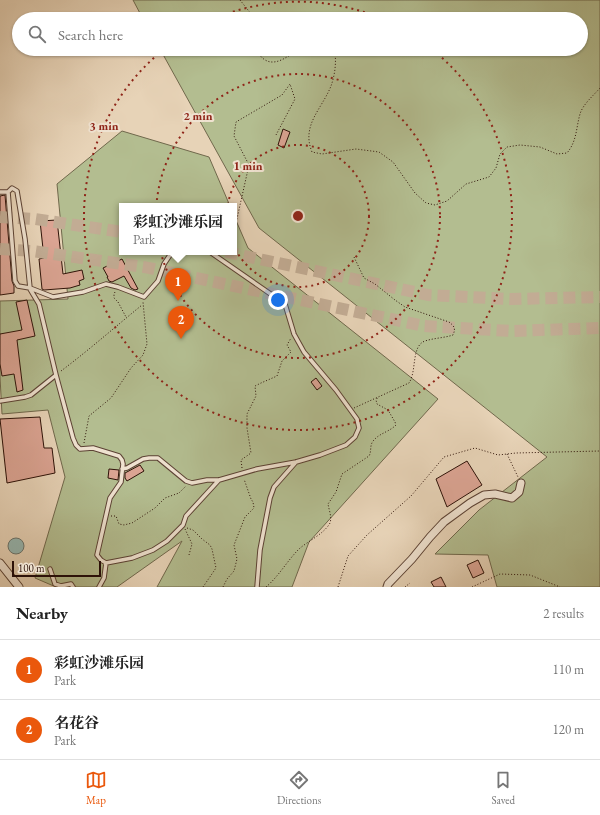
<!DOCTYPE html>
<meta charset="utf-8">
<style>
:root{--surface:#fff;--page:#f2f2f2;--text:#222;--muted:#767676;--line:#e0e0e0;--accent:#ea580c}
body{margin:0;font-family:"EB Garamond","Noto Serif SC",serif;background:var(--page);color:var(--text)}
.scale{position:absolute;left:12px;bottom:10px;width:89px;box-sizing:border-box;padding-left:4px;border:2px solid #2e1208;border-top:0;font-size:11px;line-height:14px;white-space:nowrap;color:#2e1208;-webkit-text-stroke:3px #efe2d0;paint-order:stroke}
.you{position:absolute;left:278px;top:300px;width:14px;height:14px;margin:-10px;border:3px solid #fff;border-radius:50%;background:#1a73e8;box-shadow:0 0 0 6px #1a73e833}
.badge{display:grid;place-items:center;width:26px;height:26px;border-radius:50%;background:var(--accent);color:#fff;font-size:13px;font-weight:700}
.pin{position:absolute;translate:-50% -33px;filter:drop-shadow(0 1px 2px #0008)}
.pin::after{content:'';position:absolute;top:21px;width:14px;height:12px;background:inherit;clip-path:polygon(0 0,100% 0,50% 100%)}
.popup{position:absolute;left:119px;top:203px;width:118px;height:52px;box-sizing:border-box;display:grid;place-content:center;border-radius:0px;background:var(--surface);filter:drop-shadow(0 1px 3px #0005);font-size:13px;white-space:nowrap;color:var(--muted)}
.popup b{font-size:15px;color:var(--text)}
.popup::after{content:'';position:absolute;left:50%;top:100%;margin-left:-8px;border:8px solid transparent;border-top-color:var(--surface)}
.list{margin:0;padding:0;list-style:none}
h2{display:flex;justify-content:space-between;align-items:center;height:52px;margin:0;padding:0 16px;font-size:17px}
h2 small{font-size:13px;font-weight:400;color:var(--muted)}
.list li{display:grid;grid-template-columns:26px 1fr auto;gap:12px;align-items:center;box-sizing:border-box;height:60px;padding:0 16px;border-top:1px solid var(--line)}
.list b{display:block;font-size:15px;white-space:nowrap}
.list p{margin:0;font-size:13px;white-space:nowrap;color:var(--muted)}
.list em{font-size:13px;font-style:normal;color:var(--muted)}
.icon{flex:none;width:22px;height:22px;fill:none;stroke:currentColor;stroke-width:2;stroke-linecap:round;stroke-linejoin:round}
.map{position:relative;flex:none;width:600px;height:587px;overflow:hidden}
.search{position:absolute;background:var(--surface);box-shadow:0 1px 3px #0004;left:12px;right:12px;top:12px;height:44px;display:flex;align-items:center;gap:10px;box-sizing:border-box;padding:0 14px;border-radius:22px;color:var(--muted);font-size:15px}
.sheet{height:172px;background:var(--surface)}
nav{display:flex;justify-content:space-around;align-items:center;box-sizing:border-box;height:56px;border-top:1px solid var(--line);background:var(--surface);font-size:11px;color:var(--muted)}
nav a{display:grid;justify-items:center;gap:2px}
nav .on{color:var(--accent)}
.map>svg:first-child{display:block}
.green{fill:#b3bd90;stroke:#70684c}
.water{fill:#97b7b1;stroke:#6d756d}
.building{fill:#dba493;stroke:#2e1208}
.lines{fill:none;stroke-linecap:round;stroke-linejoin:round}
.highway-tunnel{stroke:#c2ac94;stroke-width:12;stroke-dasharray:12 6;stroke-linecap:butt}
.lane-casing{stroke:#5c4234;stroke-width:5.5}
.street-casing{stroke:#5c4234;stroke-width:9}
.path{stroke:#2e1208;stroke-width:1;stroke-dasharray:1 2;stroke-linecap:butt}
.lane{stroke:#efe2d0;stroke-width:3.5}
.street{stroke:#efe2d0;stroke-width:7}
.ring{fill:none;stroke:#8f2418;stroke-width:2;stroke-dasharray:2 4}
.centre{fill:#8f2418;stroke:#efe2d0;stroke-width:2}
.ring-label{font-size:12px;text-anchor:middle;font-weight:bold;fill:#8f2418;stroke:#efe2d0;stroke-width:4;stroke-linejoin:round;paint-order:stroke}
</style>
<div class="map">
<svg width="600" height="587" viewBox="0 0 600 587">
<rect width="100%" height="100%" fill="#e7d3b7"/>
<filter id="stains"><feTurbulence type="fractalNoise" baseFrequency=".005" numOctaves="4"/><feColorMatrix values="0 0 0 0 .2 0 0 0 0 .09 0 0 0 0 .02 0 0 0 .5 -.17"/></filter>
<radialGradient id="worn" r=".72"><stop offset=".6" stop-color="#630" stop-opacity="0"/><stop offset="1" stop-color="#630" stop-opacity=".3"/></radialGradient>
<path class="green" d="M133 0H600V587H497L488 555 435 554 479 510 547 457 259 228 160 49H581V19H143Z
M122 131 209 157 230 206H122V252H234V216L248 248 438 399 309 542 292 587H157L182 541 117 587H56L35 578 65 477 48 410 2 414 0 377V301L68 299 57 184Z"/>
<path class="water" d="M8 546a8 8 0 1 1 16 0a8 8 0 1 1-16 0Z"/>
<path class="building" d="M283 129 290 132 284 148 278 145Z
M5 195 12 281 14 286V293L0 295V196Z
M57 220 63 274 82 270 84 279 79 281 80 285 70 288 44 290 42 289 39 259 44 258 40 221Z
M122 259 138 289 135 290 131 288 124 276 112 282 109 281 107 277H108L103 268Z
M27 300 35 336 17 340 23 390 17 392 14 374 2 376 0 364V334L22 330 16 302Z
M316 378 322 386 317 390 311 382Z
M40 417 44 448H52L55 473 7 483 0 419Z
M467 461 482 485 447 507 436 479Z
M140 465 144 471 127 481 125 478V473Z
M109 469 119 470 118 480 108 478Z
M478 560 484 573 473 578 467 565Z
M441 577 446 587H434L431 582Z"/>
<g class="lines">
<path class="highway-tunnel" d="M0 217 35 219 122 232
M0 249 32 251 144 267 424 326 511 331 600 328
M226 252 428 295 511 299 600 297"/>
<defs>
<path id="lane" d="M0 192H8L12 188 17 191 25 239 30 288 18 286 15 281 8 192
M30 288 53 297 83 292 106 284 118 287 144 297 158 281 164 264 172 252
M56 375 73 438 76 445 80 449 93 448 119 456 122 460 123 464 121 482 110 498 97 555 101 560 106 563 132 558 153 550 167 541 183 525 186 516 219 480
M0 401 25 397 31 395 56 375 39 304 30 289
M122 469 127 468 143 459 149 458H158L186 481 192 483 207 480H219L257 469 296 462 320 455 346 445 355 437 359 428 357 419 336 390 304 352 294 334 285 304 210 252
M50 569 55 584 61 586 71 584 73 587
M99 587 104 578 106 563
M257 587 260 550 270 498 274 487 296 462"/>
<path id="street" d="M0 563 19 587
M387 587 388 584 412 559 430 537 444 522 470 503 484 495 495 494 512 498 519 492 521 483"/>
</defs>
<use href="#lane" class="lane-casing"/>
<use href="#street" class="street-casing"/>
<path class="path" d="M240 0 252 15 253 19
M256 49C267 71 283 61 298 49
M334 49C337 60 335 75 331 86 322 109 301 125 312 152L322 154 356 149 379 152 393 162 415 193 426 203 435 205 447 201 466 184 489 177 496 168 500 154 507 147 520 145 540 147 557 154 567 153C577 141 576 128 580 114 583 104 594 95 600 88
M234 222 236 223 249 165 234 136 236 122 282 95 290 84 295 99 276 135
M354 257 364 278 375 284 395 300 405 307 449 322C454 326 456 328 453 335 444 338 434 338 425 341 411 346 417 371 409 383L354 408
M115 292 114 294V298L118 302 126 317
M61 371C89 350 115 327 142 305
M84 443 89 416 111 398 131 368 143 355 147 344 143 302
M507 454 518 477
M242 468 241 460 251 453 247 428V414L256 396 255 386 261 383 277 376 282 361 291 352 287 345 291 338
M111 516H116L119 524 124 525 132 523 155 508 165 498 179 493 186 486
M187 528 193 530 202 539 210 545 212 549 216 568 203 587
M185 529 192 544 189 555
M223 587 227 579 234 571 237 559 234 545 245 517 254 508 253 502 251 499 244 479
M266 587C279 576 287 561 299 549 308 541 324 534 330 523 332 517 329 510 328 504L336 492 342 474 369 456C372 451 369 445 374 440 380 433 389 432 396 425L395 422 388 410 377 404 376 400 378 397
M338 587 348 556 367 535 411 496 444 457 475 448 498 455 516 453 600 451
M405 587 410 583
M472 587 500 574 530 575 560 587"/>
<use href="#lane" class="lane"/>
<use href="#street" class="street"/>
</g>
<g class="ring">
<circle cx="298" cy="216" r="71"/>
<circle cx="298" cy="216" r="142"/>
<path d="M216 18A214 214 0 0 1 380 18M433 50A214 214 0 1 1 163 50"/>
</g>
<circle cx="298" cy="216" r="6" class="centre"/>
<g class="ring-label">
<text x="198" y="120">2 min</text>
<text x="104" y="130">3 min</text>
<text x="248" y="170">1 min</text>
</g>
<rect width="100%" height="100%" filter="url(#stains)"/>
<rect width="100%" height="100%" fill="url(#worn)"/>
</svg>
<div class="scale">100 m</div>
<div class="you"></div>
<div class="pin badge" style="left:178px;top:301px">1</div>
<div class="popup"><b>彩虹沙滩乐园</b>Park</div>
<div class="pin badge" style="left:181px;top:339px">2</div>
<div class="search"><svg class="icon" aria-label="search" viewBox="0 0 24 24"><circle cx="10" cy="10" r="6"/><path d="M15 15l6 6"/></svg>Search here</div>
</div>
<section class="sheet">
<h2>Nearby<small>2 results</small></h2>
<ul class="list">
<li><span class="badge">1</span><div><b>彩虹沙滩乐园</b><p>Park</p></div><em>110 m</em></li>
<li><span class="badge">2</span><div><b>名花谷</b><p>Park</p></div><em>120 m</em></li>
</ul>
</section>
<nav>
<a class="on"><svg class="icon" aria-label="map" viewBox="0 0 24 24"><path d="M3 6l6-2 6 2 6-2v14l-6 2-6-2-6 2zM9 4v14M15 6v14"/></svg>Map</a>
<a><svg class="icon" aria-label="directions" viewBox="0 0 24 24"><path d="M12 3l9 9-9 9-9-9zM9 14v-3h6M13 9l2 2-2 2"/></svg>Directions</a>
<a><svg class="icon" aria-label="saved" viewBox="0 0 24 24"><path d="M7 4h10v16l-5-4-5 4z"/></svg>Saved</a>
</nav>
